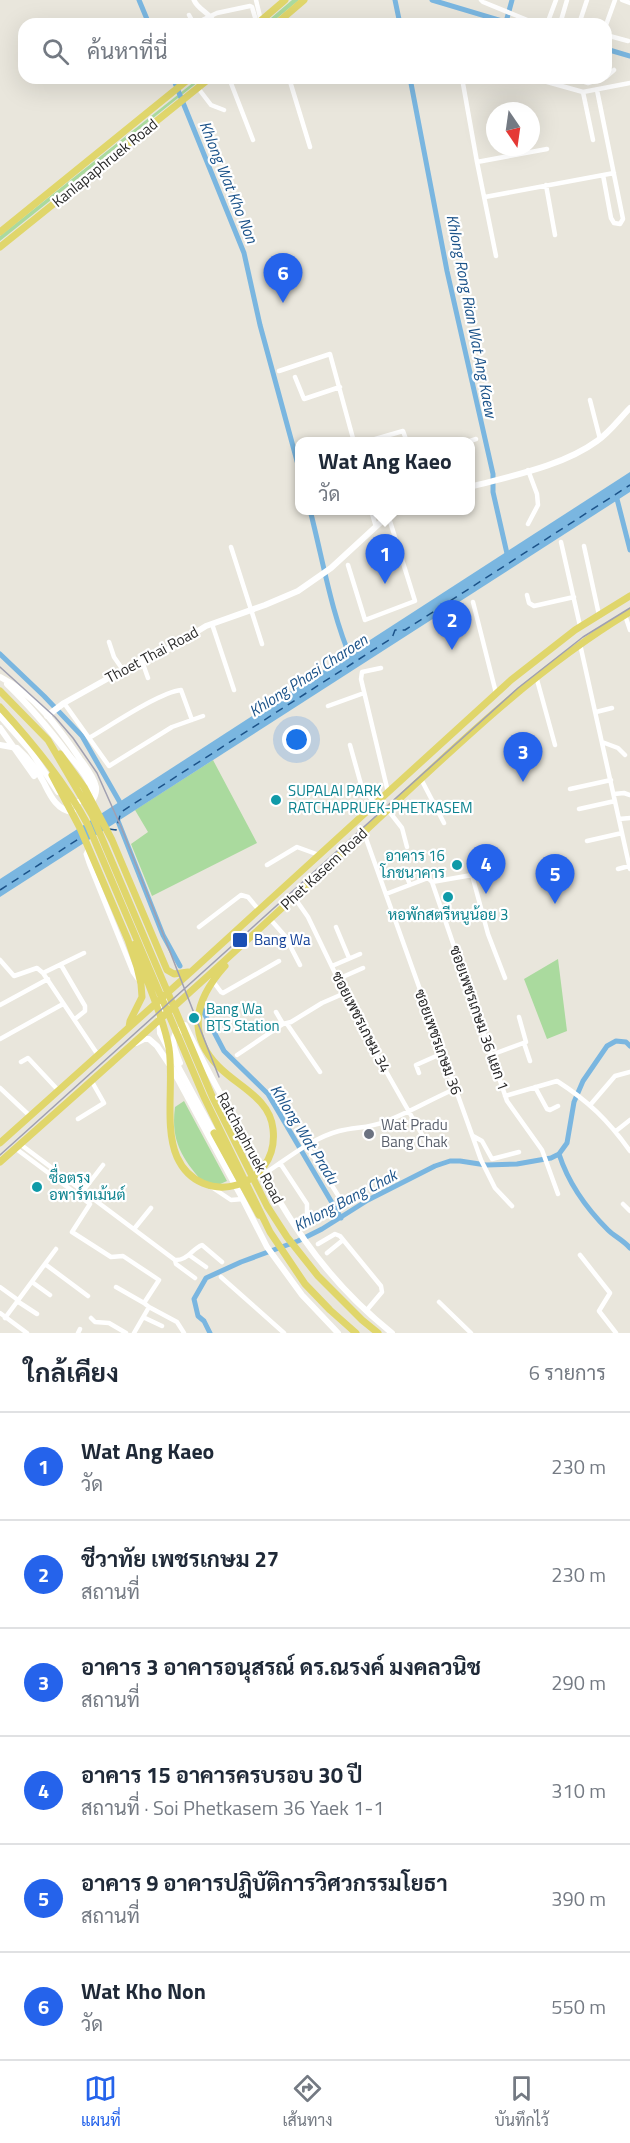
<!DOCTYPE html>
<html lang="th">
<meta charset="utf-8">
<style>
:root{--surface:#fff;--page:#f6f6f7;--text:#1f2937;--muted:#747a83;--line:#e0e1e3;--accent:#2563eb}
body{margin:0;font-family:"Titillium Web",Sarabun,sans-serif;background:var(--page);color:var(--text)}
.compass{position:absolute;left:486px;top:102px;width:54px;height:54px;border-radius:50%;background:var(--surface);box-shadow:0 6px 24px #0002;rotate:167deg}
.you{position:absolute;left:297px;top:740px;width:21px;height:21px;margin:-15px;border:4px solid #fff;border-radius:50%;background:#1a73e8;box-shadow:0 0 0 9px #1a73e833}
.badge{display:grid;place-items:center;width:39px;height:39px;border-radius:50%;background:var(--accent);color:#fff;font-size:20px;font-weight:700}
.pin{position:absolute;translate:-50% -50px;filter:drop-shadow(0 2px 3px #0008)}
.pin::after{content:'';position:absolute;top:32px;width:21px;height:18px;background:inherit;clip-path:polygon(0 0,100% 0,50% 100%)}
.popup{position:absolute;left:295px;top:437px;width:180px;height:78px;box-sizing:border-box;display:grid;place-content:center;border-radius:12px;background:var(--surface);filter:drop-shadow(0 2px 4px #0005);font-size:20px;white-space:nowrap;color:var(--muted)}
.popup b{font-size:22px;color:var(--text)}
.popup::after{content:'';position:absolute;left:50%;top:100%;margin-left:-12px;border:12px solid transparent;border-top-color:var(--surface)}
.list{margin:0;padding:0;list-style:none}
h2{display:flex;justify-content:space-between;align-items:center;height:78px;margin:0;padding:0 24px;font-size:26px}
h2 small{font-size:20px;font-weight:400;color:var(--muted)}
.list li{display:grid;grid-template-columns:39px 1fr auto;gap:18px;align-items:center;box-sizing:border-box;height:108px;padding:0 24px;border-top:2px solid var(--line)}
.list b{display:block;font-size:22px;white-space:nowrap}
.list p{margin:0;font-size:20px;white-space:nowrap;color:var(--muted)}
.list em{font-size:20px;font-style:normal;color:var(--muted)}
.icon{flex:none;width:33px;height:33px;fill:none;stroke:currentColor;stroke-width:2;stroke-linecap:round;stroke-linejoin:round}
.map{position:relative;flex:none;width:630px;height:1333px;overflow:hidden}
.search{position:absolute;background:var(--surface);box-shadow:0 6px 24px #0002;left:18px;right:18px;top:18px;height:66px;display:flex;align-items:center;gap:15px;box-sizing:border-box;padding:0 21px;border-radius:18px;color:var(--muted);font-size:22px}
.sheet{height:726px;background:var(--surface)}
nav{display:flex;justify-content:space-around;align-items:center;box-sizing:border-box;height:84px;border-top:2px solid var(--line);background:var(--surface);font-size:16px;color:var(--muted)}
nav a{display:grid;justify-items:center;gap:3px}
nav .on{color:var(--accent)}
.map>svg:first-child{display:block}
.green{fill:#aada9e}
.water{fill:#7ab6e0}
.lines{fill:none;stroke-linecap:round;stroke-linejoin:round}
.canal{stroke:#7ab6e0;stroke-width:5}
.ferry{stroke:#1c5389;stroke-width:1.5;stroke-dasharray:8 6;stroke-linecap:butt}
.minor{stroke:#fff;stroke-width:4.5}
.tertiary{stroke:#fff;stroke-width:5}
.secondary{stroke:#fff;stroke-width:6}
.primary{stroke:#e0d66b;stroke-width:7}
.rail{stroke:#a0a0b1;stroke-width:1.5}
.culture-dot{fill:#0f9aa8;stroke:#fff;stroke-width:2}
.transit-dot{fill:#1a4fb4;stroke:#fff;stroke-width:2}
.worship-dot{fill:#6b7280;stroke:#fff;stroke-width:2}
.labels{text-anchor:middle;stroke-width:4.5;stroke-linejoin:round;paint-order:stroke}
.street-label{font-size:15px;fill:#292929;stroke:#fff}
.culture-label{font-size:15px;fill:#0d838f;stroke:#fff;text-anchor:start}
.transit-label{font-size:15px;fill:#164399;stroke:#fff;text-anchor:start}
.worship-label{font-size:15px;fill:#5b616d;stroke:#fff;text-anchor:start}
.water-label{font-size:16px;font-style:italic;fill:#1c5389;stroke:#fff}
</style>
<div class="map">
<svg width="630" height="1333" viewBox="0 0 630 1333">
<rect width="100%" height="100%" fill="#e9e6dc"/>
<path class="green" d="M292 0H299L270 24H264Z
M199 78H203L0 241V236Z
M213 760 257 843 152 896 131 844 148 832 135 810Z
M558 959 567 1031 547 1039 524 979Z
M184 1101 227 1181 209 1189C185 1162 170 1145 175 1107Z"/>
<path class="water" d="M630 472V492L0 897V879Z"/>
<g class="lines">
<path class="canal" d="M139 0 149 24
M395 0 400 24
M432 0 512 24
M506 22 512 0
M606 49 630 56
M173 78 244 253 260 325 300 472
M410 78 447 271 493 474V492L508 558
M616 495 630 550
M310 510C323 560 331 613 352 661
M0 654 44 696 82 736 122 806
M116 816 163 935 180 966
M202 1009 224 1051 268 1094 341 1218
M559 1154C568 1182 587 1209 608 1230 614 1236 623 1240 630 1248
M210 1333 204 1321 198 1316 194 1299 206 1278 241 1262 298 1241 322 1229 368 1200 435 1166 450 1161H460L486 1165 517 1164 551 1158 559 1154 567 1143 574 1102 583 1081 607 1046 616 1041 626 1042 630 1046"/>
<path class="ferry" d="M109 829 116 830 121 812 392 638 395 630H405L630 485
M0 890 80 838"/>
<path class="minor" d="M256 0 261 21
M481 0 483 2 537 24
M622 0 630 3
M189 15 194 24 217 13 250 6 252 7 257 24
M449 23V24
M464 23V24
M547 24 556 0
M560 24 567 0
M579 24 587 0
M606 25 615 0
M606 35 628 41
M606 77 614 70
M229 78 253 140
M289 78 310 147
M462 78 477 162
M533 78 583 92 630 83
M573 78 588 83 603 78
M198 88 211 105 224 110
M597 90 623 219 620 224 614 223 611 218 603 175
M583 92 593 140
M546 185 555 235
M485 197 614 173
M496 256 477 162 547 149
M279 371 330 354 354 442
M295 377 304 399 340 387
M590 400 600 439
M365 442 403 431 407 442
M467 442 476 439
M528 470 537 494 538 505 528 524
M371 510 376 527
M561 542 580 626
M584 546 599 615
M231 547 262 644
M348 565 365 620 415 601 388 515
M527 595 529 603 534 606 574 597
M473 602 496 693
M625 615 630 630
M212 624 234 690
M109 642 114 657 123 670
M580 644 630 869
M142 661 148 678
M381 668 362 672 361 679 388 792
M536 676 555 745
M64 703 109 766 172 727 203 716
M328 706 364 693
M596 712 612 708
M89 738C110 726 160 692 181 690L192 720
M602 742 618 748 625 755
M350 745 362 788 376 804
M421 779 444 823
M570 789 611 780
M614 794 624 793 630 795
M579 809 615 801
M388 810 402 828 407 847
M619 819 630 818
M364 833 481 1160 495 1188 512 1206
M587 841 622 833
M267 865 297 847 319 855
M618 869 629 866
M406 874 410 885
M432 882 472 875 488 934 505 978
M386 894 428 878 432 882 507 1101 542 1150 558 1194
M294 897 308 917 362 1029 429 1147
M270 919 285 936 300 965
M199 927 241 895 248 897 258 909
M336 927 349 958
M0 960 14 976 37 968 43 973 98 1055
M61 965 85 1006V1011L75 1019
M332 966 360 954
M43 973 84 953
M338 979 363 968
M212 980 221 992 223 993 279 961
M0 1005 48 979
M276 1012 283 1024
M287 1024 320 1072
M0 1039 63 1004
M524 1043 530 1061
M237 1055 283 1024 291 1022 322 1003 345 993
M491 1055 526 1042 519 1017
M21 1062 28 1058 29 1059 58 1090
M419 1073 416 1065 443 1053
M535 1087 547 1109 550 1110 558 1106
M0 1088 30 1116
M505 1096 557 1081C588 1101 608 1120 630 1151
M591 1104 615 1076 630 1072
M78 1119 104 1103 91 1080
M616 1131 630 1120
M473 1136 482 1141 492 1159 519 1152
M20 1144 175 1260C187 1261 192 1249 202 1245L222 1262
M307 1146 341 1200
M15 1148 90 1204 72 1232 111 1257 123 1256 159 1280 144 1303 149 1307 134 1333
M280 1163 307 1204V1218
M264 1174C287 1159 312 1138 339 1131 354 1127 370 1128 384 1122 409 1113 431 1099 455 1089
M210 1186 231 1200 243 1199
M83 1191 103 1165
M623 1204 630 1211
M134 1229 151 1208
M318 1244 335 1234 340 1236 381 1286 382 1292 366 1311
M327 1253 343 1240
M189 1255 206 1267
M580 1255 610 1293 599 1311 616 1333
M175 1260 176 1264 195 1278
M45 1264 88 1296
M221 1277 284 1333
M32 1282 50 1295
M0 1287 18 1300
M116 1287 144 1303
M17 1301 37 1314
M439 1302 471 1333
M149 1307 177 1322 184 1333
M0 1313 27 1333
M5 1318 56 1249
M91 1318 95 1322 109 1323 126 1333
M145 1318 162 1326
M78 1333 80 1329"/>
<path class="tertiary" d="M194 0C198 10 211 13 215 24
M89 848 86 854 89 863 133 972 138 979"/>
<path class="secondary" d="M470 487C511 476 563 466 597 441 610 432 619 419 630 408
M0 677C34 694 59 728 80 759 86 767 94 777 96 787 97 794 94 799 90 804
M7 684C30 706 50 730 69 755 76 764 87 775 90 786 92 797 80 802 71 804
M0 716 30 750 58 792
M47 716 64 703 132 665 159 655 206 626 265 605 298 591 331 568 394 510
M0 728 34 776
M0 745 17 748C27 757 38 771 44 783 50 795 57 811 73 812
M165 999 159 1013 160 1033 215 1135
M185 1025C202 1061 221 1095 240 1130 283 1211 318 1274 392 1333
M136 1043 144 1039H149L157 1046 173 1070 240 1194 267 1247 302 1295 338 1333
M180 1063C176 1052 168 1039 179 1030L187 1033"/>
<path class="primary" d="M257 24 285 0
M276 24 304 0
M0 232 190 78
M0 247 210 78
M0 691 48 740 92 815 212 1096 267 1206 287 1237 318 1276 362 1320 378 1333
M0 707C33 743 65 782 88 825L204 1097 270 1232 305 1284 330 1310 356 1333
M60 754 84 787 112 840 167 970 174 974 188 972
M52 775 80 828 128 940 137 967 141 984 142 997 130 1021 129 1027
M135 944C144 979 163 1013 169 1048 174 1081 164 1128 177 1157 201 1210 280 1188 273 1129 270 1098 237 1086 218 1066 185 1032 197 997 225 966
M214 1133 259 1215
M0 1143 193 970 511 680 575 630 630 596
M0 1162C118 1058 234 953 349 846 439 763 525 675 630 612"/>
<path class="rail" d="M0 667 55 717 73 738 97 773 122 829 219 1077
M0 1155 518 688 583 637 630 608"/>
</g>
<g class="culture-dot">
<circle cx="276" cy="800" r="6"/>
<circle cx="457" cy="865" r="6"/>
<circle cx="448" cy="897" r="6"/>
<circle cx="194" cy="1018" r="6"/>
<circle cx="37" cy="1187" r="6"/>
</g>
<rect class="transit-dot" x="232" y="932" width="16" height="16" rx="3"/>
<circle class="worship-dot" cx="369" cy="1134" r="6"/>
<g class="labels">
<g class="street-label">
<text transform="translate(105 163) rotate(-39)" y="5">Kanlapaphruek Road</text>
<text transform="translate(152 655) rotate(-28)" y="5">Thoet Thai Road</text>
<text transform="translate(324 869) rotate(-43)" y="5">Phet Kasem Road</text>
<text transform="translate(479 1018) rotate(71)" y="5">ซอยเพชรเกษม 36 แยก 1</text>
<text transform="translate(361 1022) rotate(63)" y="5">ซอยเพชรเกษม 34</text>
<text transform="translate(438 1042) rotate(70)" y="5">ซอยเพชรเกษม 36</text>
<text transform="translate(250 1148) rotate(62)" y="5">Ratchaphruek Road</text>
</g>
<g class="culture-label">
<text x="288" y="796">SUPALAI PARK<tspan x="288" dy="17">RATCHAPRUEK-PHETKASEM</tspan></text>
<text x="445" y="861" text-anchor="end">อาคาร 16<tspan x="445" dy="17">โภชนาคาร</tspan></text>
<text x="448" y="920" text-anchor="middle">หอพักสตรีหนูน้อย 3</text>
<text x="206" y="1014">Bang Wa<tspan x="206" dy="17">BTS Station</tspan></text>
<text x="49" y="1183">ซื่อตรง<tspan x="49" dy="17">อพาร์ทเม้นต์</tspan></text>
</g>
<g class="transit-label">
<text x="254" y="945">Bang Wa</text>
</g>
<g class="worship-label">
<text x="381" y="1130">Wat Pradu<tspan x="381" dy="17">Bang Chak</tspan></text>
</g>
<g class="water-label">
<text transform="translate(229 182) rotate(68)" y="6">Khlong Wat Kho Non</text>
<text transform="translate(472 316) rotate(79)" y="6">Khlong Rong Rian Wat Ang Kaew</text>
<text transform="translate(308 675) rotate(-33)" y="6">Khlong Phasi Charoen</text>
<text transform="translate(305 1134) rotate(58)" y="6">Khlong Wat Pradu</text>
<text transform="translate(345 1200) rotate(-28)" y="6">Khlong Bang Chak</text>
</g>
</g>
</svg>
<svg class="compass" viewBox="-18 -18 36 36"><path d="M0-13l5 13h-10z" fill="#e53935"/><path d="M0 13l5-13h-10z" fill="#747a83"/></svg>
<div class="you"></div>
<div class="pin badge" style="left:385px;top:584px">1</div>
<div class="popup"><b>Wat Ang Kaeo</b>วัด</div>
<div class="pin badge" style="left:452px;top:650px">2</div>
<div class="pin badge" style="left:523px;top:782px">3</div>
<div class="pin badge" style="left:486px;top:894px">4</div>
<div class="pin badge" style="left:555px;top:904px">5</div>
<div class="pin badge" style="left:283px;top:303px">6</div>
<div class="search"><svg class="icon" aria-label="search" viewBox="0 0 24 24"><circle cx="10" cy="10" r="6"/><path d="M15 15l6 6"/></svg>ค้นหาที่นี่</div>
</div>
<section class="sheet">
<h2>ใกล้เคียง<small>6 รายการ</small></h2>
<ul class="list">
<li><span class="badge">1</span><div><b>Wat Ang Kaeo</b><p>วัด</p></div><em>230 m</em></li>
<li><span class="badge">2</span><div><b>ชีวาทัย เพชรเกษม 27</b><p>สถานที่</p></div><em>230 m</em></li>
<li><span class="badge">3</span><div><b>อาคาร 3 อาคารอนุสรณ์ ดร.ณรงค์ มงคลวนิช</b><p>สถานที่</p></div><em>290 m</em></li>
<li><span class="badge">4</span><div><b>อาคาร 15 อาคารครบรอบ 30 ปี</b><p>สถานที่ · Soi Phetkasem 36 Yaek 1-1</p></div><em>310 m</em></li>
<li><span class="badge">5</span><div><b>อาคาร 9 อาคารปฏิบัติการวิศวกรรมโยธา</b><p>สถานที่</p></div><em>390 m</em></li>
<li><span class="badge">6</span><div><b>Wat Kho Non</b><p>วัด</p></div><em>550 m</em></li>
</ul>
</section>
<nav>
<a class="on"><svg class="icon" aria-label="map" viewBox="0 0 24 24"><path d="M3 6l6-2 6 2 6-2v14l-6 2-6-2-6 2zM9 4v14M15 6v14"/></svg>แผนที่</a>
<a><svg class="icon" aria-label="directions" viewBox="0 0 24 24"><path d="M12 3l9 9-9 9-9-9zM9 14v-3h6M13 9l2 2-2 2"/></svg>เส้นทาง</a>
<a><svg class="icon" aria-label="saved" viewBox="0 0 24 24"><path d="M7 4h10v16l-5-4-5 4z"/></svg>บันทึกไว้</a>
</nav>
